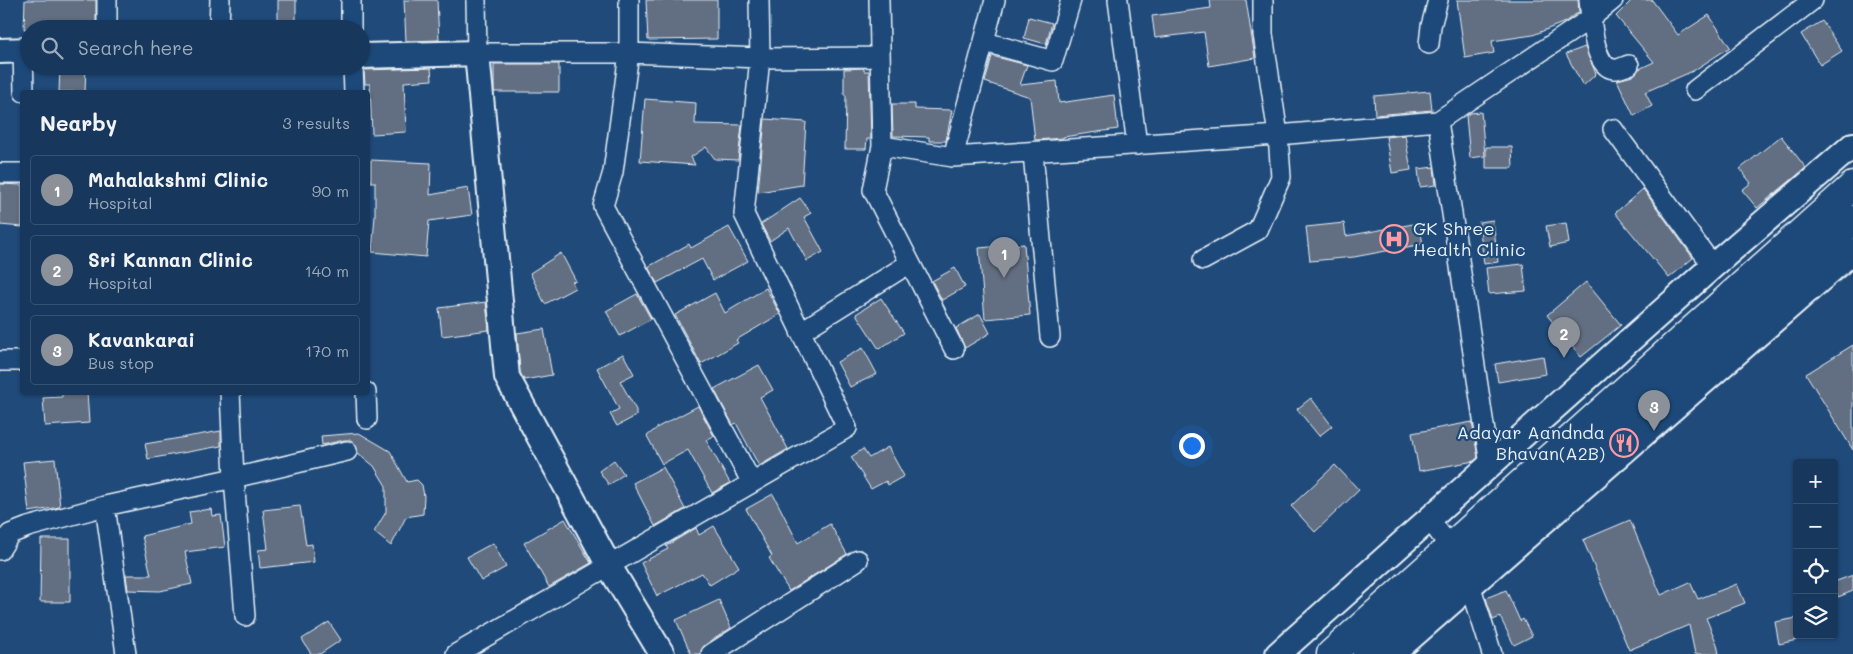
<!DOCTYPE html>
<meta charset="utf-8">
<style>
:root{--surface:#17385c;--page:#244365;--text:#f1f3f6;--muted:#9eacbb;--line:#365272;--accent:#8c9099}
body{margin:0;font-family:Mali,sans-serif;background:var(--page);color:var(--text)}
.controls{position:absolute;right:15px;bottom:15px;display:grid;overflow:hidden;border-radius:5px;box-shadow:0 1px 4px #0004}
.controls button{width:45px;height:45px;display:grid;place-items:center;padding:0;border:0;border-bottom:1px solid var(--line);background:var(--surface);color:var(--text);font:25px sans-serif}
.you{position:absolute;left:1191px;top:445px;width:18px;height:18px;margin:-12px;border:4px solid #fff;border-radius:50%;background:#1a73e8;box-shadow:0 0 0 8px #1a73e833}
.badge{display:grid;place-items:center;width:32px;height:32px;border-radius:50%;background:var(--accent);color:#fff;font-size:16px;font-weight:700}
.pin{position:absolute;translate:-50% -41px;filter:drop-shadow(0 1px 2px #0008)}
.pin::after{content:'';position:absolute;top:26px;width:18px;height:15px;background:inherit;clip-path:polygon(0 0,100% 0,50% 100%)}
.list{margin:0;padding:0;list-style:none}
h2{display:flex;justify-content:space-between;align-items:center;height:65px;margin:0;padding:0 20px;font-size:21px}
h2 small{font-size:16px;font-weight:400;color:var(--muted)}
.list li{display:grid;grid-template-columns:32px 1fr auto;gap:15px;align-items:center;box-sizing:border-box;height:70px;margin:0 10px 10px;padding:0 10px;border:1px solid var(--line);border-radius:5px}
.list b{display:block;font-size:19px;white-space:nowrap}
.list p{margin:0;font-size:16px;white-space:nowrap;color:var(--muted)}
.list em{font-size:16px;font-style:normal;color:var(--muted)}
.icon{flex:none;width:28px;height:28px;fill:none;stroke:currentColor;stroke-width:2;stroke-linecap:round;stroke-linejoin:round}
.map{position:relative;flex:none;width:1853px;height:654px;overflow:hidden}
.search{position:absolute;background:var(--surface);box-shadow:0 1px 4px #0004;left:20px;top:20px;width:350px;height:55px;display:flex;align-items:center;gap:12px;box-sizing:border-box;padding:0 18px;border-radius:28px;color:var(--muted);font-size:19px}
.panel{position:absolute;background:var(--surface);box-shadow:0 1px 4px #0004;left:20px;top:90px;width:350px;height:305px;border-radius:5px}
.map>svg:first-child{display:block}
.building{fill:#626e81;stroke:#e8f1f8}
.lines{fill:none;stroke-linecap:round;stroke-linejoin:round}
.minor-casing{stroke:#e8f1f8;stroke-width:22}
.tertiary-casing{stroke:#e8f1f8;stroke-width:28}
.trunk-casing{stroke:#e8f1f8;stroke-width:31}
.minor{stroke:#1f4a7a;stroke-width:19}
.tertiary{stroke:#1f4a7a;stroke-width:24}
.trunk{stroke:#1f4a7a;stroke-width:28}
.labels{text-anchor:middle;stroke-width:4.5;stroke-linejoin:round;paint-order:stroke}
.poi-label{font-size:18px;fill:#e8f1f8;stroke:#1f4a7a;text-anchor:start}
</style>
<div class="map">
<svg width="1853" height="654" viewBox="0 0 1853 654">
<rect width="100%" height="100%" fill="#1f4a7a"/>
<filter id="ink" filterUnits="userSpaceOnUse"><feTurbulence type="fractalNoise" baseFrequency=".02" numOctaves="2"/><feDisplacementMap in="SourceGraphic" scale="10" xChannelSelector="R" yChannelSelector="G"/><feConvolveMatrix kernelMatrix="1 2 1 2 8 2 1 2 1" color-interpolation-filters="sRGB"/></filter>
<g filter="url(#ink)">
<path class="building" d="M25 0H96V29H24Z
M278 0H296V29H278Z
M404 0H437L439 40 406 41Z
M646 0H717V39L648 40Z
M1210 0H1246L1255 58 1209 66 1204 32 1155 38 1152 16 1211 8Z
M1457 0H1578L1579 12 1565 22 1533 35 1492 41 1494 53 1465 58Z
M1632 0H1652L1678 35 1709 15 1730 47 1693 71 1645 92 1652 106 1634 116 1617 80 1633 76 1639 69 1654 62 1616 16Z
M1029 17 1052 23 1046 44 1024 38Z
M1822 21 1842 51 1820 65 1801 34Z
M1585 47 1596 74 1583 86 1566 54Z
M992 56 1027 65 1020 85 1057 81 1059 103 1114 95 1118 129 1063 137V138L1035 140 1030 97 985 82Z
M494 64H559V92H494Z
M60 66H86L85 92H59Z
M431 68 432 80 404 82 406 132 372 134 370 84H365L364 70Z
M864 68V71H869L871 139H867L866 149H845L846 95H844V69Z
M1430 91 1432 110 1375 115 1374 96Z
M645 99 696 103 695 124 742 125 738 160 715 159 706 147 691 157 695 165 640 161Z
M892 104H915V109L952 110 946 141H929V137L893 136Z
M1481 112 1485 156 1470 158 1466 116 1470 113Z
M765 119 806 122 802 185 758 192Z
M1405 135 1411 170 1392 173 1386 137Z
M1781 136 1806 168 1757 208 1742 190 1751 183 1740 169Z
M1486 147H1512L1513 168H1486Z
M371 160 431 163 430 195 468 188 472 215 429 221 426 257 372 252 375 216V182H371Z
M1434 167 1436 185 1420 187 1418 169Z
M0 184 22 185V227L0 225Z
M1643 189 1693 258 1669 278 1615 213Z
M800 198 811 213 804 217 823 252 807 261 789 228 770 241 761 224Z
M1493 220 1498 262 1484 264 1479 222Z
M1344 223 1346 236 1419 223 1423 244 1354 257 1310 261 1306 227Z
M1566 223 1569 243 1550 247 1546 226Z
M729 227 748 261 713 280 702 259 657 283 648 267 689 244 691 248Z
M1024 244 1030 315 985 319 979 248Z
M561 253 576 281 572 282 575 288 545 304 530 273Z
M1523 264 1526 291 1489 294 1486 268Z
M955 268 965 287 942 300 932 281Z
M1586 282 1621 325 1581 357 1547 315Z
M766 288 780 314 736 340 738 343 701 364 675 315 715 293 725 313Z
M637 294 651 319 620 336 606 311Z
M881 298 904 333 879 349 856 314Z
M486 302 489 330 442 336 439 308Z
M980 314 990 333 965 348 956 328Z
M544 329 552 375 524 380 520 373 517 333Z
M1853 345V450L1806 374Z
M863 348 877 374 850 387 837 362Z
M623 354 634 374 620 381 636 410V416L617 426 610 414 619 409 597 368Z
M1543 356 1546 374 1498 382 1495 364Z
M759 365 773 390 760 397 788 449 759 466 736 423 733 425 714 389Z
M62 392H87L89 423 45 426 43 398 62 397Z
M1311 398 1332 426 1319 436 1297 409Z
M698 406 714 436 706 440 730 483 712 493 688 450 662 464 647 436 658 427Z
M1472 422 1478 458 1474 461 1419 471 1412 433Z
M221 431V446L148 459 145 444Z
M359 433 390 451 407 482 417 480 422 485 424 496 423 514 406 517 391 546 374 532 386 512V486L374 466 358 453 355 444 351 440H344L322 445 321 436Z
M888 447 904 476 888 485 886 481 871 489 851 457 863 449 869 458Z
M55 459 60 507 29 512 23 462Z
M614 460 624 474 609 485 599 471Z
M1335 465 1359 490 1315 532 1291 506Z
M663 467 685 509 655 526 633 483Z
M773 494 798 543 830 524 847 554 789 591 769 558 772 556 746 509Z
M300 506 306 545 312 544 314 562 260 568 258 550 268 549 263 510Z
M211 509 212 516 221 515 225 547 185 552 192 584 160 591 128 590 126 575H151L142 536 191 524 189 512Z
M565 519 591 563 549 587 524 543Z
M1630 520 1661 595 1690 582 1698 599 1737 584 1745 603 1706 618 1717 644 1719 654H1695L1689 625 1629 650 1583 540Z
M714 526 739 567 710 585 702 573 657 596 641 563 668 549 666 546 696 528 699 535Z
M41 539H70V602H40Z
M493 543 506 567 481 581 467 557Z
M1853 575V591L1838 597 1834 582Z
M1506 590 1520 621 1523 619 1532 636 1514 645 1500 617 1493 620 1486 598Z
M719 600 731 628 705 645 700 654H691L676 620Z
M1797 618V640L1779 644 1775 622Z
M329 622 341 640 320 654H311L302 639Z"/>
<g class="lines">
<defs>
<path id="minor" d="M351 0V29
M476 0 477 53H629L760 58 759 0
M629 0V53L613 172 603 206 752 483
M879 0 882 146 873 190 954 349
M1118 0 1137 145
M1589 0C1591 15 1593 68 1614 69 1618 70 1625 66 1629 65
M107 29V0
M219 29 220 0
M985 42 1053 61 1071 0
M1429 44 1431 26 1438 0
M23 51 24 92
M353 66 354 92
M1695 90 1813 0
M1438 121 1490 465
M1613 129 1713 266
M882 146 953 157 1278 135 1438 121 1591 18 1613 0
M1033 153 1050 337
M953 157 995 0
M0 173H22
M1203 260 1258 230 1281 177 1278 135 1263 34V0
M800 332 910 263
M0 361H22
M230 392 234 478 245 616
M366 392 367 419
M105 506 126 654
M1429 519 1451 548 1470 584 1492 654
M0 550 10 534 28 527 105 506 234 478 347 451
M456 654 847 428 744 214 760 58 879 57
M711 654 858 560"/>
<path id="tertiary" d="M0 51 29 50
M361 56 477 53 507 377 609 566 662 654
M1278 654 1713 266 1853 145
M1392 654 1853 251"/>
<path id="trunk" d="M1331 654 1853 186
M1367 654 1853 220"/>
</defs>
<use href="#minor" class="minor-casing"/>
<use href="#tertiary" class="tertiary-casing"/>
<use href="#trunk" class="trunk-casing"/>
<use href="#minor" class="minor"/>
<use href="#tertiary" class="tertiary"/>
<use href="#trunk" class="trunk"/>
</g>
</g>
<defs>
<symbol id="hospital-ring" viewBox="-11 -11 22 22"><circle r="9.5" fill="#1f4a7a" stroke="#ff9aa2" stroke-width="1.5"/><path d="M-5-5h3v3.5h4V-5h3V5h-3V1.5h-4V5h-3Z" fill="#ff9aa2"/></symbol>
<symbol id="restaurant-ring" viewBox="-11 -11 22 22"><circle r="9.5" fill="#1f4a7a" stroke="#ff9aa2" stroke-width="1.5"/><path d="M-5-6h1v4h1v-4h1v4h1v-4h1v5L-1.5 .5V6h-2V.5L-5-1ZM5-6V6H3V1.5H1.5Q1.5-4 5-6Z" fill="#ff9aa2"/></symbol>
</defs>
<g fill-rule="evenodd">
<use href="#hospital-ring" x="1378" y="223" width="32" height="32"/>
<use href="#restaurant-ring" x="1608" y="427" width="32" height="32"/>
</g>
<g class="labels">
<g class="poi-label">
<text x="1413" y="235">GK Shree<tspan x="1413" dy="21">Health Clinic</tspan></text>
<text x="1605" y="439" text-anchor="end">Adayar Aandnda<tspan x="1605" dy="21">Bhavan(A2B)</tspan></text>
</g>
</g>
</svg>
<div class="controls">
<button>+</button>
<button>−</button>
<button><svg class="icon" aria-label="locate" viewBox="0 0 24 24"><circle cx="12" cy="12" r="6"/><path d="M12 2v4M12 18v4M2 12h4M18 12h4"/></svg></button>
<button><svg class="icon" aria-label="layers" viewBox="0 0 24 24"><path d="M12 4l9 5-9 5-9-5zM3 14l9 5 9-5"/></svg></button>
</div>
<div class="you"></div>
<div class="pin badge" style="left:1004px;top:278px">1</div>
<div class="pin badge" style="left:1564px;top:358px">2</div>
<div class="pin badge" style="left:1654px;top:431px">3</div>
<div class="search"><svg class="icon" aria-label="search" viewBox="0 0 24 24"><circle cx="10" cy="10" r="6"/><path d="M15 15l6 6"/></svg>Search here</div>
<section class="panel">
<h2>Nearby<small>3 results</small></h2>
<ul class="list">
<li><span class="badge">1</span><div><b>Mahalakshmi Clinic</b><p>Hospital</p></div><em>90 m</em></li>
<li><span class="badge">2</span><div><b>Sri Kannan Clinic</b><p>Hospital</p></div><em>140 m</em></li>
<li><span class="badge">3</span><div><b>Kavankarai</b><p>Bus stop</p></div><em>170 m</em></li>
</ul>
</section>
</div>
